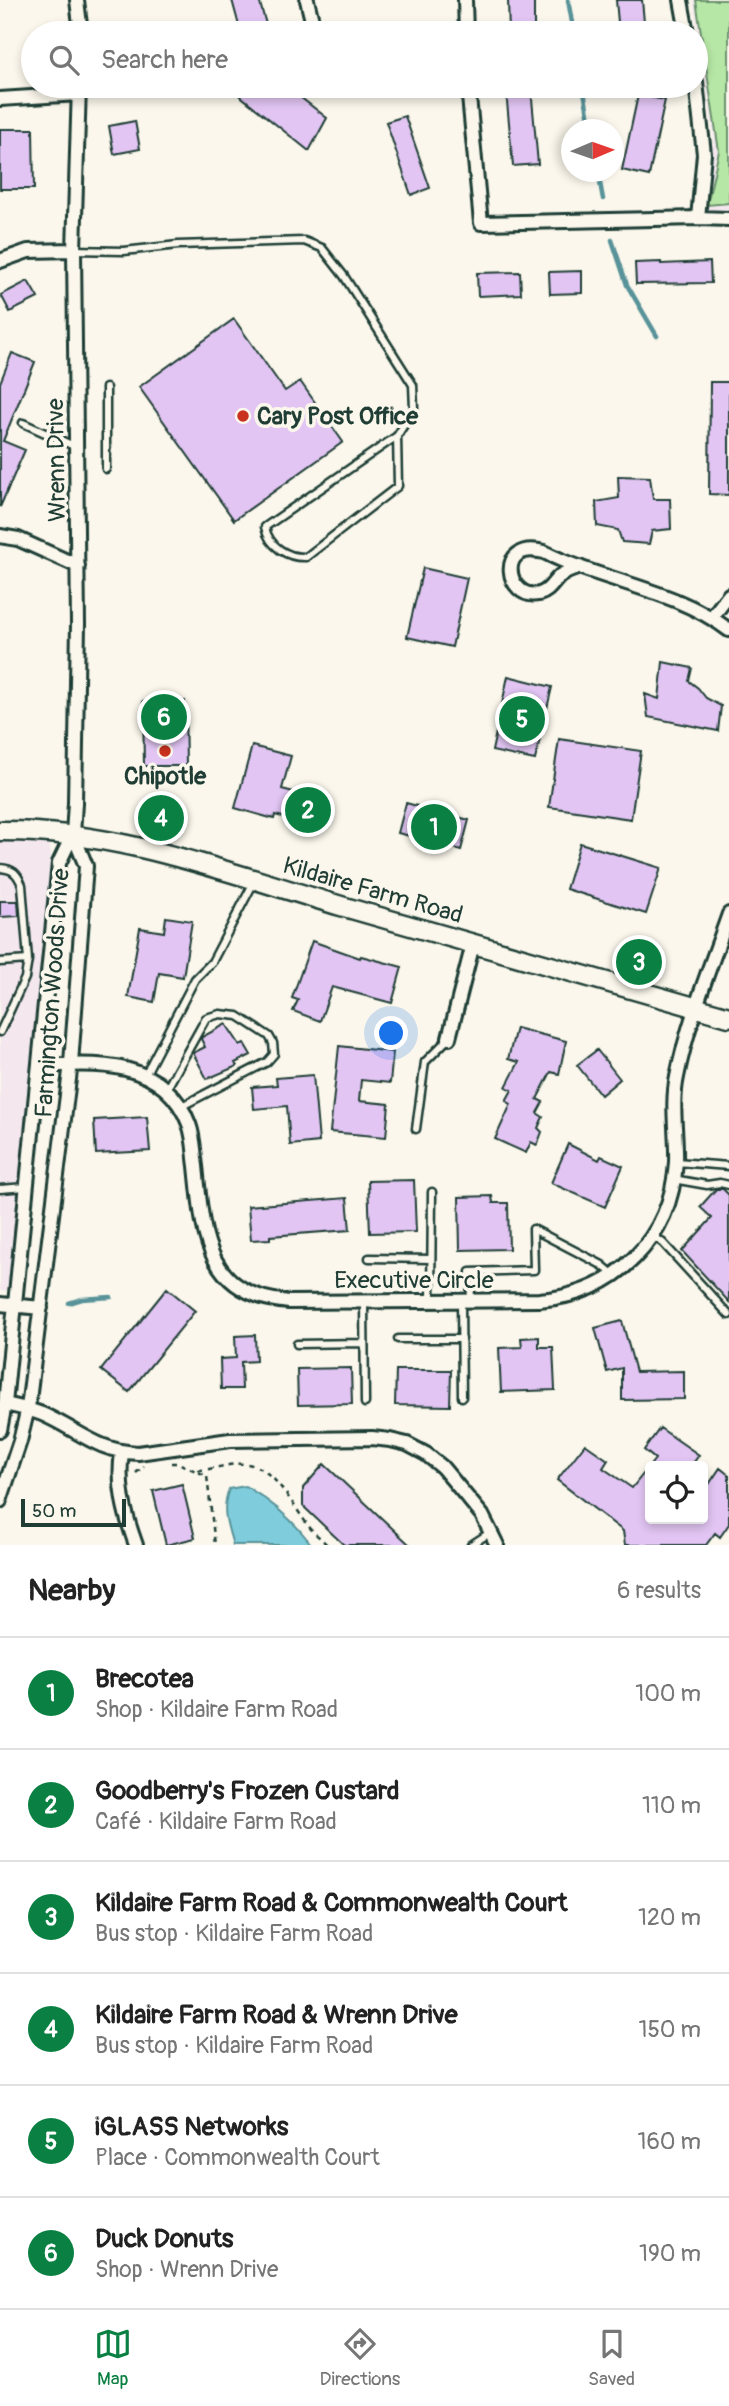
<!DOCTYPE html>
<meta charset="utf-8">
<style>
:root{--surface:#fff;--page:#f2f2f2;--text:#222;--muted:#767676;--line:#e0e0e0;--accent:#0b8043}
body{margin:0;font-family:Pangolin,sans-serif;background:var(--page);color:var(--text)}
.controls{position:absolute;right:21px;bottom:21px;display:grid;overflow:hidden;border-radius:7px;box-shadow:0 4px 10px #0003}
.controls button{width:63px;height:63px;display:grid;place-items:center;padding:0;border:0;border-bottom:2px solid var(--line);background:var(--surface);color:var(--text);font:35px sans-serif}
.compass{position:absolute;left:561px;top:119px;width:63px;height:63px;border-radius:50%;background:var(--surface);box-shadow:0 4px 10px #0003;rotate:88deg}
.scale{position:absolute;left:21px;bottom:18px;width:105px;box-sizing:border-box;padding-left:7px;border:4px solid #1f3d34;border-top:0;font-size:19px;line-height:24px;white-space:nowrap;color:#1f3d34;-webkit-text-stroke:5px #fbf7ec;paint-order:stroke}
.you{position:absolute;left:392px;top:1034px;width:24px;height:24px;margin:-18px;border:5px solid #fff;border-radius:50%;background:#1a73e8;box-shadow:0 0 0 10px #1a73e833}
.badge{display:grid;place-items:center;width:46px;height:46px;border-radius:50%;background:var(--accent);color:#fff;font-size:23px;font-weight:700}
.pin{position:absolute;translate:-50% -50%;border:4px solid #fff;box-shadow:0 2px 7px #0006}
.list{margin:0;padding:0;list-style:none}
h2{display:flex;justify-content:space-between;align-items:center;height:91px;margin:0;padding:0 28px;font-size:30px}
h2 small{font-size:23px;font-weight:400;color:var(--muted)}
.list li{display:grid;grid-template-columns:46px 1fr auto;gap:21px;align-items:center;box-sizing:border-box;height:112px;padding:0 28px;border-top:2px solid var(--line)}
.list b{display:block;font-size:26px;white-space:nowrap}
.list p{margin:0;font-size:23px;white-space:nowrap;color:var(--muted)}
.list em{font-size:23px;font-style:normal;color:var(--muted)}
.icon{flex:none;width:38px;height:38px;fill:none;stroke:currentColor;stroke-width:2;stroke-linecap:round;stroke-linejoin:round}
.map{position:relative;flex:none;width:729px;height:1545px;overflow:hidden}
.search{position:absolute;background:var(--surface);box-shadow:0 4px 10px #0003;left:21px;right:21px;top:21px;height:77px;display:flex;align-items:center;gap:18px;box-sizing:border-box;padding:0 24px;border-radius:38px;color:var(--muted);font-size:26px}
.sheet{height:763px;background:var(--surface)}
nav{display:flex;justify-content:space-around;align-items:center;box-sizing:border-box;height:98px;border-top:2px solid var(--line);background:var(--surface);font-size:19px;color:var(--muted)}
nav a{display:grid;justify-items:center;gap:4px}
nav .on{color:var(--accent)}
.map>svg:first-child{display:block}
.built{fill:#f4e8ee}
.green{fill:#b7e7a6;stroke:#6b926d;stroke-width:2}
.water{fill:#7fcddc;stroke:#599399;stroke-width:2}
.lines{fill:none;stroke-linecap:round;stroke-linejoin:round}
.stream{stroke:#599399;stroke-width:4.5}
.building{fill:#e2c5f3;stroke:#1f3d34;stroke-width:2}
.service-casing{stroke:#1f3d34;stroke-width:11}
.minor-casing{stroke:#1f3d34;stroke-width:18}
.secondary-casing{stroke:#1f3d34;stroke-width:23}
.path{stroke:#1f3d34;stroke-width:2.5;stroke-dasharray:5 5;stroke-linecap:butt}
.service{stroke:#fbf7ec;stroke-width:6}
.minor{stroke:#fbf7ec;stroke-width:12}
.secondary{stroke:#fbf7ec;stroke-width:18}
.poi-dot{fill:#c8321e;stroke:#fbf7ec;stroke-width:2.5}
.labels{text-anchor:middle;stroke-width:7;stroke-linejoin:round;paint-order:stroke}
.poi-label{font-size:24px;font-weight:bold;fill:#1f3d34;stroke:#fbf7ec;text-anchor:start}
.street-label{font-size:24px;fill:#1f3d34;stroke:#fbf7ec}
</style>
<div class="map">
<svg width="729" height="1545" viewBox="0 0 729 1545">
<rect width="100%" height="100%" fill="#fbf7ec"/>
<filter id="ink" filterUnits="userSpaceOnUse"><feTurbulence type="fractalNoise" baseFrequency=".0143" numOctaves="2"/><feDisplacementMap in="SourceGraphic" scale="14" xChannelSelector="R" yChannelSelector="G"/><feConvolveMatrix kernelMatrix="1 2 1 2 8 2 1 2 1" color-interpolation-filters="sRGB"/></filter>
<g filter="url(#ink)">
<path class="built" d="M693 0H729V219L698 218 714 138Z
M0 831 48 832 53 873 9 1291H0Z"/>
<path class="green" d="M696 0H729V203L707 205 719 151Z"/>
<path class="water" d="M245 1486C272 1501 293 1520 312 1545H233C227 1525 221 1509 229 1489Z"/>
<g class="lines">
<path class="stream" d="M568 0 574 33
M583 86 591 130
M598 172 603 199
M612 240 627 285 657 336
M69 1303 82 1299 111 1297"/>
</g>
<path class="building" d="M232 0H259L268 31 241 33Z
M508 0H534V33H509Z
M616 0H642L645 33H619Z
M228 86H286L327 118 309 151Z
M531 88 538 164 513 166 506 91Z
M638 95 665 100 649 176 622 170Z
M405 116 430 188 411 195 386 122Z
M135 121 140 149 114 154 109 126Z
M0 129H33L34 189H0Z
M661 262V264L710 262 711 283 636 284 635 263Z
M582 271V293L550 294 549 272Z
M520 272 521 294 478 296 477 273Z
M28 281 38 298 10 312 1 295Z
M234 319 285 391 300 381 343 442 234 520 139 387Z
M12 353 35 362 3 441 25 450 0 507V383Z
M710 382H729V495L709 494Z
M618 476 650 477 653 499H670L671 529 652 531 649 544 622 542 618 530 597 526 596 502 619 498Z
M423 568 467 578 452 647 407 637Z
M663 662 692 668 689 681 698 688 706 698 721 706 718 731 648 717 645 694 659 699Z
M508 676 552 687 535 760 492 751Z
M143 701H185L186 766H144Z
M559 739 641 751 631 819 549 807Z
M252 746 291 756 282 789 324 800 317 826 275 815 274 819 235 808Z
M406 803 469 820 461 850 436 843V847L424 844 425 840 398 833Z
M580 843 661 868 646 914 566 889Z
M0 901H18L19 916 0 917Z
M166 917 192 921 183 977 159 973 154 1002 128 997 140 928 164 932Z
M312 941 360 958 361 956 402 967 392 1003 332 987 320 1021 293 1011 298 1000 292 998Z
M226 1024 240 1045 244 1043 251 1055 235 1063 237 1066 207 1079 193 1053 205 1047 201 1039 202 1037Z
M516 1028 566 1041 559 1074 551 1072 537 1099 543 1102 537 1113 543 1117 538 1128 542 1132 537 1145 531 1142 526 1153 495 1139 511 1104 506 1101 512 1090 506 1087 519 1062 508 1059Z
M339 1046 393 1052 390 1083 361 1080 359 1101 389 1104 386 1137 330 1132Z
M597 1050 620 1079 601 1095 577 1065Z
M313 1075 319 1142 290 1145 287 1106 254 1109 252 1087 277 1085 276 1078Z
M147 1117 150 1151 96 1154 94 1120Z
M568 1144 599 1160 601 1156 623 1166 605 1207 551 1183Z
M414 1180 416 1232 370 1233 368 1181Z
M716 1189H723L729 1195V1302L682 1251 712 1218 700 1207Z
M492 1196 493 1203H508L509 1249 460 1250 459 1197Z
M347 1198 350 1230 270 1236V1239L251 1240 248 1206Z
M167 1288 195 1311 129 1392 101 1370Z
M622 1321 636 1372 684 1371V1399L622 1400V1368L607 1372 595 1328Z
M255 1335 256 1361 241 1362 242 1389H221L220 1359 236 1358 235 1336Z
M539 1337V1347H553L555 1390 501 1392 499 1348 522 1347 521 1338Z
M351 1368 352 1404 298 1405 297 1369Z
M396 1370H451L450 1406 395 1405Z
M660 1428 699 1455 691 1466H650V1519H703V1493L720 1468 729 1475V1524L720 1537 715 1533 706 1545H625L623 1531 557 1480 585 1444 608 1460 603 1468 632 1488 655 1459 644 1450Z
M324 1464 410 1545H344L303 1506V1488Z
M182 1484 195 1538 166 1545 153 1491Z"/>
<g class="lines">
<defs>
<path id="service" d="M74 250 124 251 178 245 304 241 322 248 344 276 413 385 414 409 397 436 398 486 306 557C288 558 269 547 265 527L397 436
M106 388V469
M23 423 76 447
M0 868C13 869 17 873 22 885L28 960 25 978 0 1032
M0 962 28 960
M145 1075 195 979 212 962 254 882
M166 1090 206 1018 220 1014 238 1016 269 1036 273 1043 274 1054 267 1062 180 1107
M416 1129 425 1062 449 1038
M676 1162 729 1166
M673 1179 707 1185 720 1183 729 1185
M0 1189 26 1187
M653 1236 663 1243 729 1315
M369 1258 431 1259
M431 1301 432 1192
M461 1301 462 1397
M471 1301 470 1272 534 1270 533 1229 602 1265 614 1275
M364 1302 365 1403
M398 1339H462
M297 1344 364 1343
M471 1545 491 1532"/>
<path id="minor" d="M77 0 81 33
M307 0 315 33
M465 0 466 33
M681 0 687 33
M696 82 704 154 698 218
M468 86 481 223 698 218 729 219
M0 99 78 94
M0 261 28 251 74 250
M0 536 18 539 78 566
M580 567C574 569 565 572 560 576 552 583 550 591 539 594 506 601 495 539 544 552 603 582 675 589 729 630
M712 617 729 595
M449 1038 473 944
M39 1067C96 1061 165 1060 189 1124 194 1137 194 1153 196 1166 203 1234 205 1295 289 1302L539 1300C615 1294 671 1240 676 1162 677 1134 671 1105 677 1077 688 1021 710 968 729 914
M0 1304 41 1308
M5 1404C18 1407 30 1409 42 1414 77 1429 98 1452 138 1453L230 1440 372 1438 390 1440 407 1444 426 1454 442 1467 482 1515 497 1545
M0 1430 5 1404 59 863 73 834 75 803 78 624 74 250 79 86
M122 1453C117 1485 125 1515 136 1545
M0 1501 20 1441 28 1408 71 1063 86 866 73 834"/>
<path id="secondary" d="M0 831C119 830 228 873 341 906 470 944 600 979 729 1017"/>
</defs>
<use href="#service" class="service-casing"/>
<use href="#minor" class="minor-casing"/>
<use href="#secondary" class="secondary-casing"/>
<path class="path" d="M171 1463H178L207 1476 215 1545
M198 1470C214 1470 231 1462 247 1464 275 1467 295 1510 311 1529 316 1535 322 1539 327 1545
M136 1473 144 1466"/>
<use href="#service" class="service"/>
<use href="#minor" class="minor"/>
<use href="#secondary" class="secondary"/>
</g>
</g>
<g class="poi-dot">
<circle cx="243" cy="416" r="7"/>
<circle cx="165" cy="751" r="7"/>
</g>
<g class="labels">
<g class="poi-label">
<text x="257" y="424">Cary Post Office</text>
<text x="165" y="784" text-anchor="middle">Chipotle</text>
</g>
<g class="street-label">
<text transform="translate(56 460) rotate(-91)" y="8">Wrenn Drive</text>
<text transform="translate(373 890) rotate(16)" y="8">Kildaire Farm Road</text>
<text transform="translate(52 993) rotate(-86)" y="8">Farmington Woods Drive</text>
<text x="414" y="1288">Executive Circle</text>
</g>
</g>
</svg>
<div class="controls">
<button><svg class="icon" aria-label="locate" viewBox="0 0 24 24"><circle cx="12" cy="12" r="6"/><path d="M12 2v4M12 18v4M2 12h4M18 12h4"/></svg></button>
</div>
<svg class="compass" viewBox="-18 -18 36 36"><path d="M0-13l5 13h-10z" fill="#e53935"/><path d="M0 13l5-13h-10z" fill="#767676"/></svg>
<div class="scale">50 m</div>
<div class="you"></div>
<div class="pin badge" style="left:434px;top:827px">1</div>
<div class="pin badge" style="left:308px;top:810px">2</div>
<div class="pin badge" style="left:639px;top:962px">3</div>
<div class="pin badge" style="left:161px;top:818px">4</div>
<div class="pin badge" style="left:522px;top:719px">5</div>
<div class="pin badge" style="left:164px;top:717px">6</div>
<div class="search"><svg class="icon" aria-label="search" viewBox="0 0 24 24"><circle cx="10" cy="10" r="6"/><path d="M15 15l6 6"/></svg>Search here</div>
</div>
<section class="sheet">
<h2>Nearby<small>6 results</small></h2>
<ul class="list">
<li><span class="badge">1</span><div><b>Brecotea</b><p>Shop · Kildaire Farm Road</p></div><em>100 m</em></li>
<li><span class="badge">2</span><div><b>Goodberry's Frozen Custard</b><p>Café · Kildaire Farm Road</p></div><em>110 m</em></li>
<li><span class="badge">3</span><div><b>Kildaire Farm Road &amp; Commonwealth Court</b><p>Bus stop · Kildaire Farm Road</p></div><em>120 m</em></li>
<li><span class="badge">4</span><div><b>Kildaire Farm Road &amp; Wrenn Drive</b><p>Bus stop · Kildaire Farm Road</p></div><em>150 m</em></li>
<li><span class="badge">5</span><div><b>iGLASS Networks</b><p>Place · Commonwealth Court</p></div><em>160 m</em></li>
<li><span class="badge">6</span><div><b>Duck Donuts</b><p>Shop · Wrenn Drive</p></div><em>190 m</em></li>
</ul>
</section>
<nav>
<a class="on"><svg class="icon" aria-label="map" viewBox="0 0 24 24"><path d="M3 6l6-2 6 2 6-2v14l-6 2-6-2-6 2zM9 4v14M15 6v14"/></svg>Map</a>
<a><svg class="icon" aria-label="directions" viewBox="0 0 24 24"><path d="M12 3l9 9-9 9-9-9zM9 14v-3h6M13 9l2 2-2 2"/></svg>Directions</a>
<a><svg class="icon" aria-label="saved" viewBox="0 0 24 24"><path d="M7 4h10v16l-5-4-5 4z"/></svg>Saved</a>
</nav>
